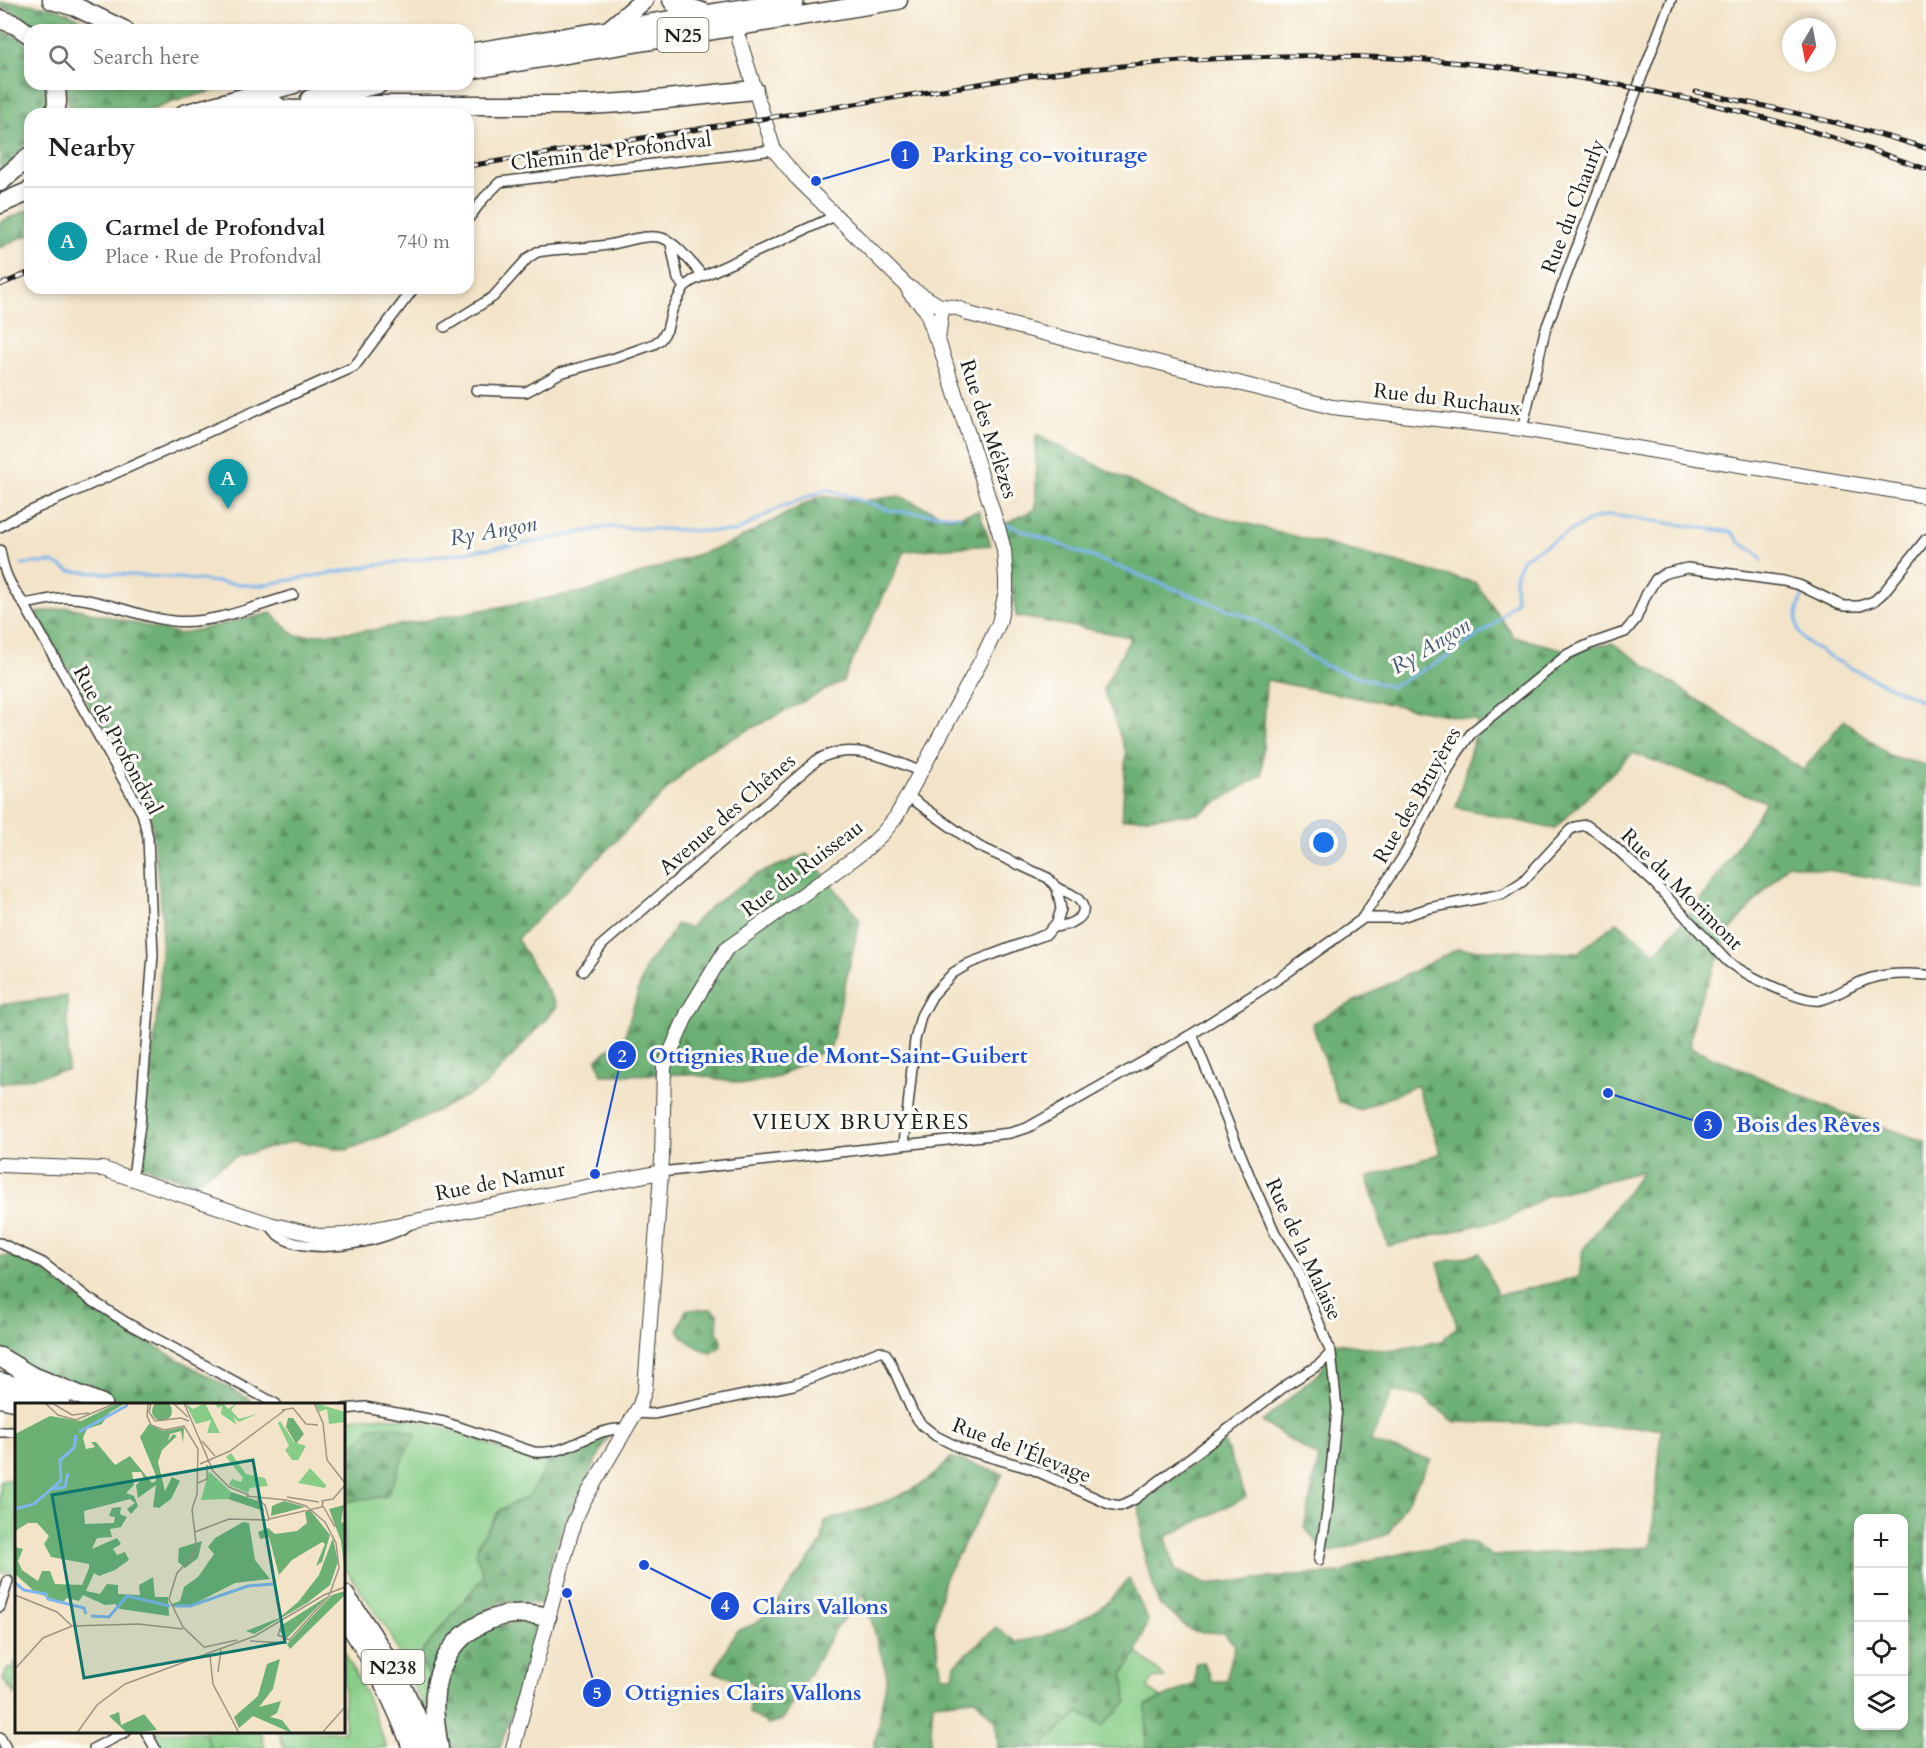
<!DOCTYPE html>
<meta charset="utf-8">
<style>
:root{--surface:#fff;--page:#f6f6f6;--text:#202124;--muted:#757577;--line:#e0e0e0;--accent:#d1495b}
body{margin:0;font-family:Cardo,serif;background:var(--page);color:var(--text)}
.controls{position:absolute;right:18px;bottom:18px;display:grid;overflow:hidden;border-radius:12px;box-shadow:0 3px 9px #0003}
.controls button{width:54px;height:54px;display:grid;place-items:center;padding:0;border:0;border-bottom:2px solid var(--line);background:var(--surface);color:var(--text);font:30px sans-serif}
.compass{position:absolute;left:1782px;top:18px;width:54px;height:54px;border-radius:50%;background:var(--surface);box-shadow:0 3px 9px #0003;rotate:190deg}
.you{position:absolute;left:1324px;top:843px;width:21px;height:21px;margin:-15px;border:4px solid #fff;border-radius:50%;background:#1a73e8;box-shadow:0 0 0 9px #1a73e833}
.badge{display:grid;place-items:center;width:39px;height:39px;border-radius:50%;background:var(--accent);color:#fff;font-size:20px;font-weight:700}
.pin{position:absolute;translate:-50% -50px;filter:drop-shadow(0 2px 3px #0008)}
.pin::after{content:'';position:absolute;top:32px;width:21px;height:18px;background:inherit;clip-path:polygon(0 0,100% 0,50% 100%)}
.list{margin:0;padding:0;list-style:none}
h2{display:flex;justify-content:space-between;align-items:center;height:78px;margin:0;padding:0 24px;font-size:26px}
h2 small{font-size:20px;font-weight:400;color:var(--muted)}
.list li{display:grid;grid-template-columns:39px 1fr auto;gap:18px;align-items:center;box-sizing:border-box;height:108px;padding:0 24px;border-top:2px solid var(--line)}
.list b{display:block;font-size:22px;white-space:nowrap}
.list p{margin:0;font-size:20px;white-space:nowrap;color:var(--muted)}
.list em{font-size:20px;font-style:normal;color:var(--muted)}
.icon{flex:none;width:33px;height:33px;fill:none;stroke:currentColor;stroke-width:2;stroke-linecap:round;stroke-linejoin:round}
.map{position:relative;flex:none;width:1926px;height:1748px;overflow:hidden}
.search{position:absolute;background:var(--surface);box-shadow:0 3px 9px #0003;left:24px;top:24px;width:450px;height:66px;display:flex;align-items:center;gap:15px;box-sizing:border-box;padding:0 21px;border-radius:18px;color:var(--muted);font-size:22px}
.panel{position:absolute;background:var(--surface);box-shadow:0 3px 9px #0003;left:24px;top:108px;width:450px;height:186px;border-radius:18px}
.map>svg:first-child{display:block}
.grass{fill:#87cd87;stroke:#527452;stroke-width:1.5}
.forest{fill:url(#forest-firs);stroke:#446648;stroke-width:1.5;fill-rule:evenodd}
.park{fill:url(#park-tufts);stroke:#527452;stroke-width:1.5}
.garden{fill:url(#garden-furrows);stroke:#527452;stroke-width:1.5}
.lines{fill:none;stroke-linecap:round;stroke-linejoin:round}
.stream{stroke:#7db5ed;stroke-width:3}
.street-casing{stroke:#3c3a36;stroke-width:12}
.secondary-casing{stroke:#3c3a36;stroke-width:16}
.highway-casing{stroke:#3c3a36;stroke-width:21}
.street{stroke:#fff;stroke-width:9}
.secondary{stroke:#fff;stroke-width:14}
.highway{stroke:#fff;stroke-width:18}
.rail-casing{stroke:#1c1c1c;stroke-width:5}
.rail{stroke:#fdfcf7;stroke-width:3;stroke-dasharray:9;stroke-linecap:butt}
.labels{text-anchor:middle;stroke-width:6;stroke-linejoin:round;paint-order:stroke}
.shield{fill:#fdfcf7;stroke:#605f5e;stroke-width:1.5}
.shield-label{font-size:20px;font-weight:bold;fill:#1c1c1c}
.street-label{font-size:21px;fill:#1c1c1c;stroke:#fdfcf7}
.water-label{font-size:22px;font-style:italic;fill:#435970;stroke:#fdfcf7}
.neighbourhood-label{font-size:22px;letter-spacing:1.5px;fill:#1c1c1c;stroke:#fdfcf7}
.inset-river{fill:none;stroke:#7db5ed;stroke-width:3}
.inset-road{fill:none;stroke:#9d9484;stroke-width:1.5}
.view{fill:#0f766e;fill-opacity:0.15;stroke:#0f766e;stroke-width:3}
.inset-edge{fill:none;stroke:#1c1c1c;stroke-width:3}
.leader{fill:none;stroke:#1d4ed8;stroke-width:2}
.callout-dot{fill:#1d4ed8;stroke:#fdfcf7;stroke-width:2}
.mark-label{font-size:18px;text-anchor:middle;font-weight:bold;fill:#fff}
.callout-label{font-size:22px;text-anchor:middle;font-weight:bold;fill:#1d4ed8;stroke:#fdfcf7;stroke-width:6;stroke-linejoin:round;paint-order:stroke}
</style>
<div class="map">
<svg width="1926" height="1748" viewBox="0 0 1926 1748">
<defs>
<pattern id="forest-firs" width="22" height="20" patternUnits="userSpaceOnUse" patternTransform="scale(1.5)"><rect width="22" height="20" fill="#6db074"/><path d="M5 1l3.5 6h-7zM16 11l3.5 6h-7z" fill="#598e5e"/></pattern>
<pattern id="park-tufts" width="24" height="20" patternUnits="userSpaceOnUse" patternTransform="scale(1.5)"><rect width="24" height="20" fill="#87cd87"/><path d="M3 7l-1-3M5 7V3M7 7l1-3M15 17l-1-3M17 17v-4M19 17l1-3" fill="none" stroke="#74af74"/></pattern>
<pattern id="garden-furrows" width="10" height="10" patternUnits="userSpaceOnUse" patternTransform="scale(1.5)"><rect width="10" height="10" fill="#87cd87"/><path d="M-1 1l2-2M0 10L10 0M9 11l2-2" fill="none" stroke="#74af74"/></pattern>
</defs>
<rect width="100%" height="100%" fill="#fdfcf7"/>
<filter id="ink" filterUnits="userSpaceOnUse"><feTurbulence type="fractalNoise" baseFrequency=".0167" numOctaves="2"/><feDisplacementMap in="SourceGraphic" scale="12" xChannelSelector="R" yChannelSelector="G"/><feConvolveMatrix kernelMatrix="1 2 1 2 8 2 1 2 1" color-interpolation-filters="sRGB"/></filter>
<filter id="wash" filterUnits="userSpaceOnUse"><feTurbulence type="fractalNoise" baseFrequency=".008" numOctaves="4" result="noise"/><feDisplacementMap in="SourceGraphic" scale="24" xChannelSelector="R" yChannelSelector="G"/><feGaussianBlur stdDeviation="1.35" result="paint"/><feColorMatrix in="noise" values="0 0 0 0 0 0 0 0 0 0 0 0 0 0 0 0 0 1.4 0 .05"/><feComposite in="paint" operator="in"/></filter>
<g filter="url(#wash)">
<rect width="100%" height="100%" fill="#f3e4c9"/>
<path class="grass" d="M363 1417 402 1418 443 1427 518 1456 549 1460 543 1473 529 1496 500 1510 479 1542 476 1555 484 1576 418 1657 431 1678 425 1712 390 1633 344 1567V1419Z
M344 1651 366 1695 387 1748H284L279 1732H344Z
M1137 1652 1165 1678 1152 1679 1148 1689 1162 1698 1146 1705V1748H1043L1046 1742 1123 1674Z
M204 1732H261L265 1748H211Z"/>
<path class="forest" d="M14 2 56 8 105 30H39L36 26 8 9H0V3Z
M0 30 17 35 30 49V84H46L49 104 45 114H30V139L5 168 0 170Z
M65 84H237L173 102 141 114H66L69 107Z
M30 209V235L15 240 0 248V222Z
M1036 435 1179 506 1476 583 1514 637 1570 651 1612 643 1803 770 1844 720 1892 757 1926 765V890L1870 877 1788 864 1731 929 1694 1015 1690 1047 1827 1107 1926 1142V1748H1146V1705L1195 1684 1196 1663 1203 1662 1212 1681H1226L1235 1645 1223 1633 1192 1631 1159 1604 1144 1555 1139 1503 1224 1441 1246 1497 1166 1537 1175 1570 1205 1584 1299 1575 1342 1573 1365 1561 1460 1542 1474 1543 1492 1556 1651 1547 1662 1428 1455 1422 1422 1397 1393 1391 1370 1442 1431 1460 1388 1534 1326 1554 1304 1527 1319 1458 1262 1422 1321 1371 1332 1342 1389 1351 1441 1341 1457 1327 1438 1263 1480 1253 1498 1295 1579 1277 1583 1249 1643 1171 1547 1196 1509 1218 1388 1246 1367 1178 1441 1153 1417 1085 1360 1110 1338 1101 1312 1023 1457 949 1577 953 1617 922 1656 953 1705 894 1766 802 1633 753 1554 829 1456 807 1478 721 1266 680 1262 775 1198 814 1122 819 1126 752 1103 689 1131 637 1016 616 1003 524 1036 509ZM1858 1518H1904V1726H1858Z
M820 496 862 501 899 496 949 518 979 511 991 545 905 551 843 681 704 753 517 939 557 1007 484 1087 407 1126 347 1150 295 1141 235 1157 193 1183 140 1165 160 986 162 916 150 812 36 613 69 607 179 634 271 613 296 636 373 630 592 590 731 543Z
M807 854 860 920 831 1046 779 1077 746 1084 690 1074 602 1075 597 1059 625 1035 646 965 667 941 676 924 689 928 710 907 755 875Z
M67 996 68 1070 0 1084V1005Z
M0 1256 16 1257 41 1269 114 1323 249 1399 252 1404H125L93 1390 29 1367 0 1347Z
M711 1309 718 1314 717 1332 721 1337V1346L712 1353C699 1350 685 1341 678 1330L686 1310Z
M371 1427H395L417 1434 406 1451 387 1496 349 1501 344 1504V1454L358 1442Z
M612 1429 564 1524 549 1568 542 1605C526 1602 507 1599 492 1607 470 1617 446 1658 431 1678L418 1657 484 1576 476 1555 479 1542 500 1510 529 1496 543 1473 549 1460 595 1442Z
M951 1457 1003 1474 944 1579 934 1630 942 1676H953L955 1665 996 1627 1016 1642C1046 1638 1077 1625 1102 1606 1112 1599 1120 1588 1129 1579L1148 1620 1137 1652 1123 1674 1127 1702 1102 1726 1079 1712 1046 1742 1043 1748H998L996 1721 975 1699 933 1703 930 1748H874L887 1676 864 1594 835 1630 782 1720 768 1724 749 1713 753 1682H741L714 1672 736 1631 755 1624 774 1607 822 1542 825 1521C866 1508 925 1494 951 1457Z
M525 1620 533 1625 537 1636 500 1748H448C440 1714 437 1684 458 1655 466 1644 473 1636 485 1629 496 1624 513 1622 525 1620Z"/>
<path class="park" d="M0 1480H16V1576L10 1573 0 1572Z
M151 1732H204L211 1748H159Z"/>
<path class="garden" d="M16 1660V1694L15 1695 3 1679 8 1668 13 1669Z"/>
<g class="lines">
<path class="stream" d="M1006 524 1256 620 1325 666 1391 687 1444 659 1492 626 1516 601 1515 576 1523 558 1592 519 1610 515 1732 532 1740 543 1756 552 1762 560
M22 564 52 562 70 571 178 578 257 586 371 566 540 541 608 527 735 532 777 509 827 489 892 511 960 516
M1804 592C1798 607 1792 622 1802 637 1813 654 1903 692 1926 703"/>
</g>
</g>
<g filter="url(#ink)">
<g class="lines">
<defs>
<path id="street" d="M468 219 484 198 500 182 774 150
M671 244 678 279 684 287
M445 327 493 297 528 258 537 252C560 248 584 249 607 245 622 243 647 233 662 238 676 242 693 265 703 276
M476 390 526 392 560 373 615 358 654 344 661 339 667 330 672 310 684 287 692 281 835 216
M1522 429 1545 331 1671 0
M0 527 15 518 354 367 414 288
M0 550C4 574 10 585 24 604L142 813 148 837 153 955 140 1125 134 1169 131 1176
M24 604C36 602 48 599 60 598 99 596 135 617 173 621 213 625 255 606 293 595
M1362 918H1398L1429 908 1503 894 1522 882 1570 830 1575 827 1586 825 1607 840 1653 882 1727 961C1744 974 1801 1003 1820 1000 1832 998 1843 990 1854 985 1878 973 1900 973 1926 975
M1054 927C1067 926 1095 917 1078 899 1072 893 1064 891 1057 888
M583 971 603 944 817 760C849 741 890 758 921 772
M1192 1034 1250 1177 1275 1233 1297 1268 1331 1353 1337 1408 1327 1512 1319 1560
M904 1144 915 1040 921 1016 932 996 953 973 970 963 1047 934 1057 922 1061 909 1057 888 1048 878 978 846 908 796
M661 1172 1010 1133 1027 1128 1192 1034 1278 979 1361 920 1406 852 1456 755 1472 732 1568 654 1590 644 1625 632 1636 619 1646 595 1656 579 1666 573 1687 568 1783 581 1799 585 1838 604 1845 606H1860L1874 601 1884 592 1926 539
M270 1224C272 1228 275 1232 278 1235 307 1257 382 1243 409 1225
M0 1243 43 1263 88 1298 127 1323 276 1404
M344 1409 365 1407 444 1422 534 1452C571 1456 592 1426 626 1429
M635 1413 653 1414 793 1385 880 1351 886 1354 889 1359 913 1413 922 1425 936 1436 962 1449 1032 1469 1109 1504 1120 1506 1135 1499 1288 1384 1320 1364 1331 1353
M0 1432H16
M0 1607 8 1581
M146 1732 155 1748
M0 1737 6 1748
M94 1748 126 1732"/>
<path id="secondary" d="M739 39 774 150 796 177 907 286 940 306C949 306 963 308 969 314L1332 407 1522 429 1926 496
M938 340 941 316
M0 1165 103 1169 270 1224 319 1236 345 1235 661 1172
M513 1748 574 1522 583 1502 640 1405 645 1389 662 1159 664 1067 688 1012 726 949 863 852 883 833 896 817 982 659 999 623 1006 591V579L1004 550 999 531 938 340 936 339 926 310 910 293 907 286"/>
<path id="highway" d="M52 0 76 7 124 30
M672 0 674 3 705 13
M0 19 16 25 30 35
M610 29 644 0
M468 53 795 0
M468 70 898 0
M310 99 379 84
M267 108 295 110 375 105H588L637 102 754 90
M55 114 57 102 56 84
M184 114 294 84
M244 114 277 106
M0 182 30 156
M0 204 30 191
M0 1357 30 1375 102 1404
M0 1382 61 1399
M0 1398 27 1404
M344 1594C379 1642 409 1692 429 1748
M344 1617C372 1657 395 1702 412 1748
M439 1748C435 1724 431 1698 439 1674 455 1627 501 1605 547 1617"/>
</defs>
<use href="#street" class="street-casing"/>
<use href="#secondary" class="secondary-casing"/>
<use href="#highway" class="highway-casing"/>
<use href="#street" class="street"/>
<use href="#secondary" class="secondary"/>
<use href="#highway" class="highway"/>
<defs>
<path id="rail" d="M1696 92C1774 107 1850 125 1926 148
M468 166 1029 76C1114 66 1198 58 1284 56 1503 53 1721 94 1926 169
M0 285 30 272"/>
</defs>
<use href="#rail" class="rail-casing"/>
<use href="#rail" class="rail"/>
</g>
</g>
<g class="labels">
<g class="shield">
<rect x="657.5" y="18" width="51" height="34" rx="4.5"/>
<rect x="361.5" y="1650" width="63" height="34" rx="4.5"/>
</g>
<g class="shield-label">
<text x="683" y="42">N25</text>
<text x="393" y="1674">N238</text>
</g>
<g class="street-label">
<text transform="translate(611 151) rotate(-7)" y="7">Chemin de Profondval</text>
<text transform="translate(1573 206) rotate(-69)" y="7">Rue du Chaurly</text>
<text transform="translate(1447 399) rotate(7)" y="7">Rue du Ruchaux</text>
<text transform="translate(989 429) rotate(72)" y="7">Rue des Mélèzes</text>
<text transform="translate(118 740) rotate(62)" y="7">Rue de Profondval</text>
<text transform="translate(1417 795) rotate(-60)" y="7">Rue des Bruyères</text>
<text transform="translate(727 814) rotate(-41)" y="7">Avenue des Chênes</text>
<text transform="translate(802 868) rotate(-37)" y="7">Rue du Ruisseau</text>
<text transform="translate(1682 889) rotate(45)" y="7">Rue du Morimont</text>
<text transform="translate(500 1181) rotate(-11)" y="7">Rue de Namur</text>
<text transform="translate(1304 1249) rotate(65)" y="7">Rue de la Malaise</text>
<text transform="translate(1022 1450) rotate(21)" y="7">Rue de l'Élevage</text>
</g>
<g class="water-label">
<text transform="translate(493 530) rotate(-10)" y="8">Ry Angon</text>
<text transform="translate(1430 645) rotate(-31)" y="8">Ry Angon</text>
</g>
<g class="neighbourhood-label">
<text x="861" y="1129">VIEUX BRUYÈRES</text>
</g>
</g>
<g transform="translate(15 1403)">
<rect width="330" height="330" fill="#f3e4c9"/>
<path d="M194 68 216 89 213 96 186 97Z" fill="#87cd87"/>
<path d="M137 8a10 10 0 1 1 20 0a10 10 0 1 1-20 0ZM103 0H111L94 10 87 21 72 26 68 35 71 46 80 44 76 39H81L100 62 115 53 137 80 141 78V73L125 34 134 21 148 28 169 24 168 40 166 28 155 31 153 38 158 31 162 33 147 47 143 59 150 88 157 74 165 78 156 96 144 105 138 104 141 82 123 95 121 82 129 75 126 69H117L119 82 111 90 119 93 123 103 116 111 112 106 120 100 115 96 69 108 70 121 99 120 100 114 94 113 97 105 106 104 105 111 112 114 106 124 95 126 97 134 82 135 77 146 102 135 106 141 98 146 102 152 110 149 114 157 100 167 84 173 79 170 71 188 85 191 92 181 103 182V191L125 192 124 182 138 174 140 194H153L154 213 105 206 100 201 90 202 68 192 64 198 52 195 47 200 20 189 0 171V144L8 146 3 158 7 167 23 178 27 168H35L40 181 67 182 74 165V161L36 154 29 141 34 133 22 120H13L0 128V31L35 13 66 18ZM273 15H278L289 31 281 41 271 24ZM216 89 246 99 249 108 213 96ZM269 98 290 104 256 113 257 103ZM329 102 326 119 330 120V170L326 138 314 106ZM295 107 315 132 307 159 301 163 310 141 307 139 277 157 264 172 254 134 245 136 243 129 253 125 260 131 282 128 292 120 290 109ZM228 119 234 120 240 157 255 176 220 180 175 203 158 204 157 201 165 198 169 184 183 174 199 151 193 144 200 135ZM318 135 323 159 315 182 292 200 239 231 231 228 264 215 283 199 304 172ZM187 138 183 155 170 165 163 159 164 145ZM330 188V192L275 246 272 241 317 192ZM313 193 271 236 264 227 267 222ZM265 256 258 286 244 304 266 298 262 310 255 314 267 317 277 330 238 313 224 325 219 314 243 293 252 261ZM104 309 106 322 129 311 142 327 112 330 94 313Z" fill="#6db074"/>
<path d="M170 0 178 6 190 0 205 30H192L196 17 181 21ZM300 0 330 9V19L314 21 312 6 304 9ZM265 18 279 39 291 43 283 57H277L270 47 274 43 263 20ZM216 50 231 71 250 75 253 83 235 85 233 90 214 82 217 76 226 79 228 75 211 54Z" fill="#87cd87"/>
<path d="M199 0H208L213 6 222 0 216 7 224 16 242 11 224 19 218 14 222 22 206 11 207 3 203 5ZM295 65 311 82 310 85 283 80Z" fill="#87cd87"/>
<path class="inset-river" d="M64 29 113 2M46 77 45 57 59 45 61 32M39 86 50 84 53 70M0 106 19 101 47 77M0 180 9 187 31 191 33 196 69 205 71 211M160 203H175L233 183 258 181M76 213 94 214 112 193 155 203"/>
<path class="inset-road" d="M30 0 43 12 61 17 101 0M37 0 57 12 74 10M133 0 132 13 136 22 149 27 169 23 183 46 182 91 177 106 181 140 177 154 162 170 154 196 168 224 190 245M136 0 134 9 140 18 166 15 174 18M158 0 173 14M169 0 198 68 214 84 234 92M299 0 308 20 312 57 330 80M267 7 278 5 291 21 303 22M187 38 200 53M185 61 215 48 270 7M183 80 192 76V62M231 93 271 97 291 103 310 119 321 140 324 165 314 193 274 237 263 232 267 220M272 94 304 99M242 96 250 102 254 116M306 98 318 96 330 82M308 103 320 124M254 116 307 104 308 99M180 129 214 116 254 117M0 192 42 209 57 223M235 238 272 240M190 244 222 237M195 253 198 281 224 330M0 266 28 235 57 223 123 221 168 226M203 269 206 247M62 330 82 302 110 281 240 233 309 192 330 184M307 330 330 304"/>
<path class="view" d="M238 57 270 239 69 275 37 92Z"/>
<rect width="330" height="330" class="inset-edge"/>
</g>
<path class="leader" d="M816 181L905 155M595 1174L622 1055M1608 1093L1708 1125M644 1565L725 1606M567 1593L597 1693"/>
<g class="callout-dot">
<circle cx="816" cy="181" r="6"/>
<circle cx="595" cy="1174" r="6"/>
<circle cx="1608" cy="1093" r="6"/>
<circle cx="644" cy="1565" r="6"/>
<circle cx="567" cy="1593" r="6"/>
<circle cx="905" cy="155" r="15"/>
<circle cx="622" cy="1055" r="15"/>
<circle cx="1708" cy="1125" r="15"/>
<circle cx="725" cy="1606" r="15"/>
<circle cx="597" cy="1693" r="15"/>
</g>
<g class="mark-label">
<text x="905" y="161">1</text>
<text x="622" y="1062">2</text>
<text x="1708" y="1131">3</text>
<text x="725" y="1612">4</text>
<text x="597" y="1699">5</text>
</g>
<g class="callout-label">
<text x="1040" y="162">Parking co-voiturage</text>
<text x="838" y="1063">Ottignies Rue de Mont-Saint-Guibert</text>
<text x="1808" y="1132">Bois des Rêves</text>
<text x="820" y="1614">Clairs Vallons</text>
<text x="743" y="1700">Ottignies Clairs Vallons</text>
</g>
</svg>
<div class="controls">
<button>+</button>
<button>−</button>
<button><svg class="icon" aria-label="locate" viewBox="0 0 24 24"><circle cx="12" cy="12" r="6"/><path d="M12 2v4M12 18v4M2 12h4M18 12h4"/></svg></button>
<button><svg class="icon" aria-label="layers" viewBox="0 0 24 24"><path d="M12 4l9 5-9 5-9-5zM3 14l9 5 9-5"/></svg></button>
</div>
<svg class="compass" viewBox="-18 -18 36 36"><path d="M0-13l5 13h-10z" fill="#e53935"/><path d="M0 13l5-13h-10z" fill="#757577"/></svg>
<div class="you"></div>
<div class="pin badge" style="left:228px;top:509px;background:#0f9aa8">A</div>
<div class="search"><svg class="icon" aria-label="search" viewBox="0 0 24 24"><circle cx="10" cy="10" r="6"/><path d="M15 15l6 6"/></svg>Search here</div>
<section class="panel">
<h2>Nearby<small></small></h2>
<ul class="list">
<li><span class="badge" style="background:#0f9aa8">A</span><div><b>Carmel de Profondval</b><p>Place · Rue de Profondval</p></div><em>740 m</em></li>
</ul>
</section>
</div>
